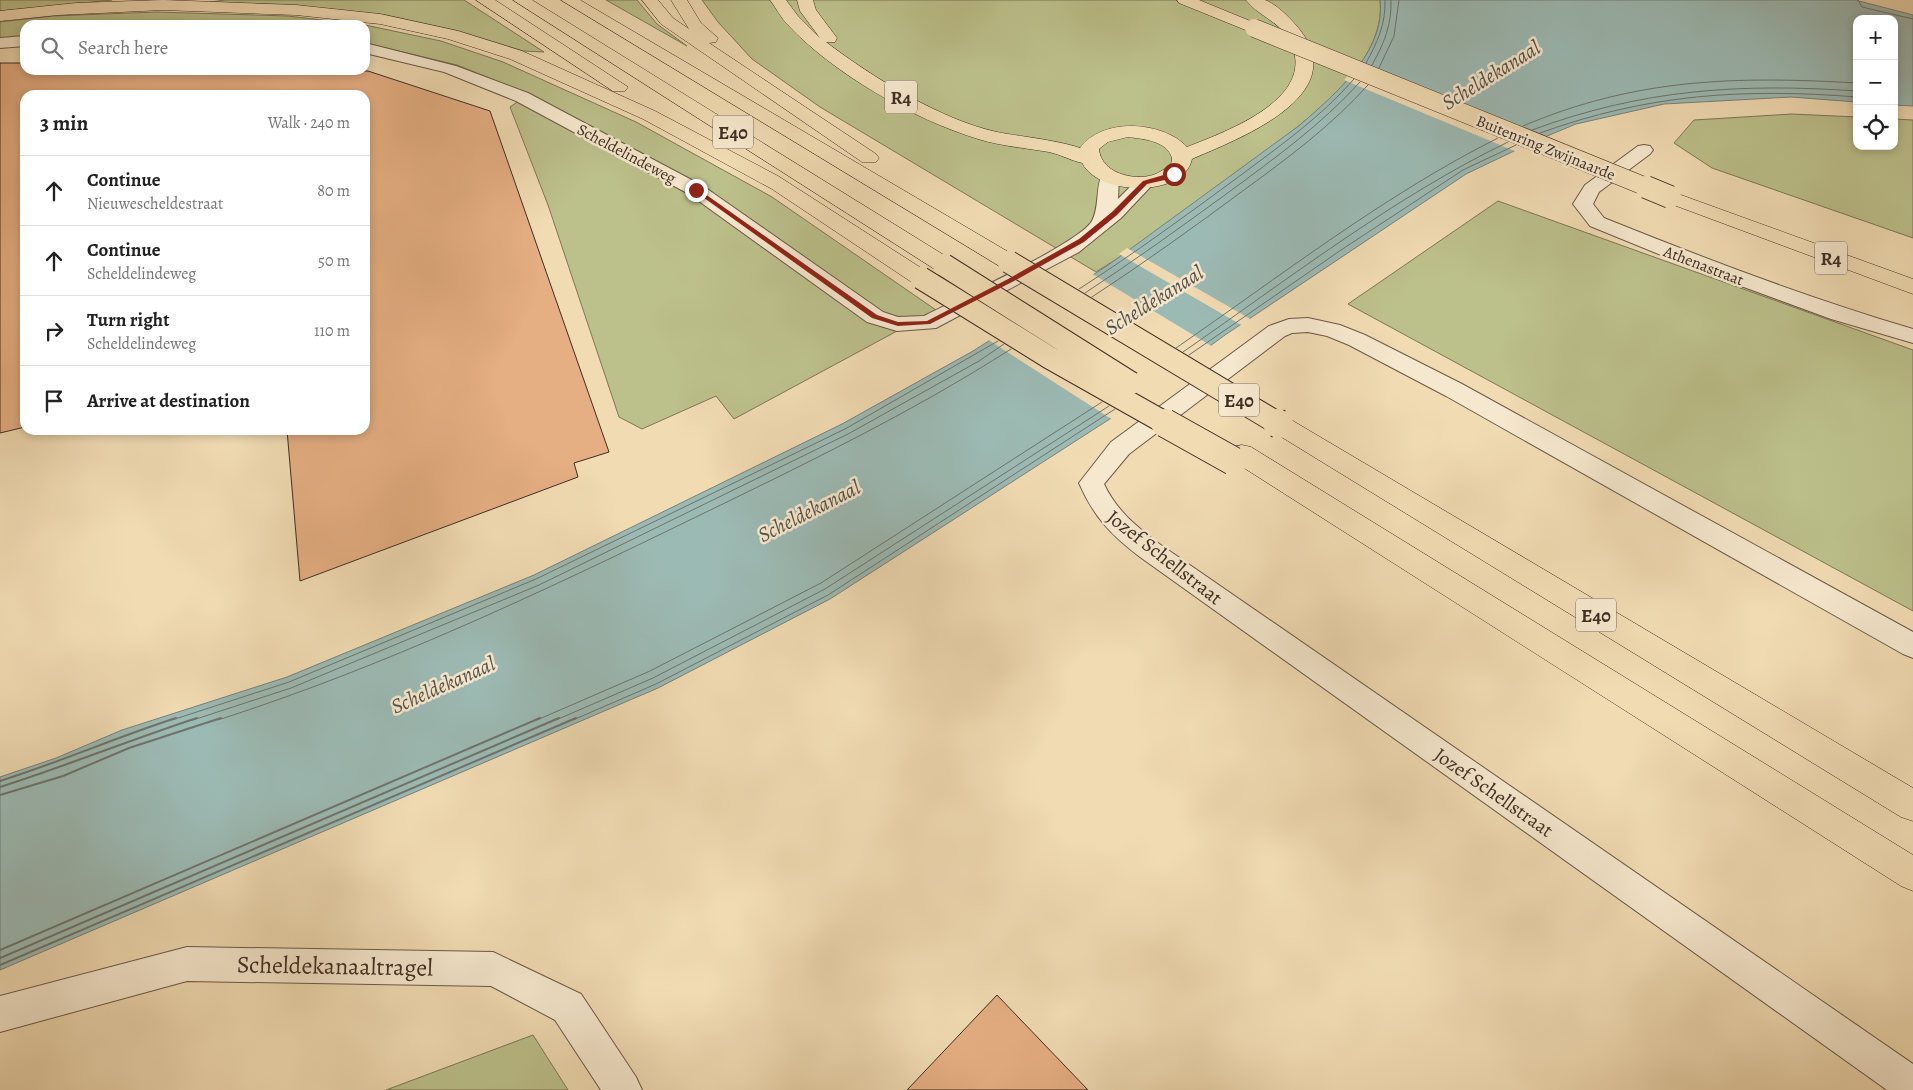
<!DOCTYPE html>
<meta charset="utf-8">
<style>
:root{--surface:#fff;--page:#f6f6f6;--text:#222;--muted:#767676;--line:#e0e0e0}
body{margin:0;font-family:Alegreya,serif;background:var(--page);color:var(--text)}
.controls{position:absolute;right:15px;top:15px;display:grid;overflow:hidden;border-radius:10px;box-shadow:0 2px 8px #0003}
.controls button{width:45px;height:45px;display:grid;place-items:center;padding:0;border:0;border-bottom:1px solid var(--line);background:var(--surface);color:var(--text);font:25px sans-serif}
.stop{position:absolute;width:15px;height:15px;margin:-11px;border:4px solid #8f2418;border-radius:50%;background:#fff}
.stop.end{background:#8f2418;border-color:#fff;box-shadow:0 1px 5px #0008}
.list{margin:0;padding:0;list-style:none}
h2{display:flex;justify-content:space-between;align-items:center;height:65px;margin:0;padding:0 20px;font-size:21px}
h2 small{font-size:16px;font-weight:400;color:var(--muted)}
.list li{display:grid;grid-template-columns:32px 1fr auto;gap:15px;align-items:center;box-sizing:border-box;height:70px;padding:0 20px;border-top:1px solid var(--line)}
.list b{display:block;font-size:19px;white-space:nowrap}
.list p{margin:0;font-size:16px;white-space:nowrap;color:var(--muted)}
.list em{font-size:16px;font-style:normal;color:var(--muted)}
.icon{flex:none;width:28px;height:28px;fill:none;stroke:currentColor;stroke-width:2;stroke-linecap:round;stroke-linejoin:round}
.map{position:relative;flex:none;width:1913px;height:1090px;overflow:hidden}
.search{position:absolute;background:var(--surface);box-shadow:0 2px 8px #0003;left:20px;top:20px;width:350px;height:55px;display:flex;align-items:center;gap:12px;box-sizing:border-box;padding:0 18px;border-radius:15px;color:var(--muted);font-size:19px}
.panel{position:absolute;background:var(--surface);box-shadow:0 2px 8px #0003;left:20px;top:90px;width:350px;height:345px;border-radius:15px}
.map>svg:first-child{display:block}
.green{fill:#bcc08b;stroke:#7e7758}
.water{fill:#9cbab4;stroke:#77827b}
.pier{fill:#f1dbb3}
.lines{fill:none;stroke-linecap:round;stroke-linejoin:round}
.shore-far1{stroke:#6e746c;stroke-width:1}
.shore{stroke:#6e746c;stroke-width:2}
.building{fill:#e5ae83;stroke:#3f2e25}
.minor-casing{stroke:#6c5948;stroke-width:2}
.major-casing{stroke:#3f2e25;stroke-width:1}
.highway-casing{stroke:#3f2e25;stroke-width:1}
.minor{fill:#f6e8ce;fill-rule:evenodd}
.major{fill:#f1dbb3;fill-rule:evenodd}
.highway{fill:#f1dbb3;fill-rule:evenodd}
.highway-bridge-far2-casing{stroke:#3f2e25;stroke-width:19;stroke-linecap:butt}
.highway-bridge-far1-casing{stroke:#3f2e25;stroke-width:24;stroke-linecap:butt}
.highway-bridge-casing{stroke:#3f2e25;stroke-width:30;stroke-linecap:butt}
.highway-bridge-far2{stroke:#f1dbb3;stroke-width:18}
.highway-bridge-far1{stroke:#f1dbb3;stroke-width:22}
.highway-bridge{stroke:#f1dbb3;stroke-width:28}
.route{fill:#8f2418}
.labels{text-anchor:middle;stroke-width:5;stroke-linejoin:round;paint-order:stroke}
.far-street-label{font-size:16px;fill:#3f2e25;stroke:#f6e8ce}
.shield{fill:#f6e8ce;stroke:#766658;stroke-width:1}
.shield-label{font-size:19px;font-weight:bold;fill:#3f2e25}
.street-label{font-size:20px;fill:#3f2e25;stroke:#f6e8ce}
.water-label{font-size:21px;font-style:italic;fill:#565149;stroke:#f6e8ce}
.near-street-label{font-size:24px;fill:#3f2e25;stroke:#f6e8ce}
</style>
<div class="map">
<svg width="1913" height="1090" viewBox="0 0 1913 1090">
<rect width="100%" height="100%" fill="#f1dbb3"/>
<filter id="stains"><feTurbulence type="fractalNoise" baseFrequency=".004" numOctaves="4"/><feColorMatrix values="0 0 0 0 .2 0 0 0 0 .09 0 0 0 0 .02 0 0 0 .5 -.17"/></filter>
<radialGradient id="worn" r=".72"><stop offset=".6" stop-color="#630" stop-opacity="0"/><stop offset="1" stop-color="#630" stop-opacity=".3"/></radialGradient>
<path class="green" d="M0 0H112L0 11Z
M225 0H464L544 52 523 51 459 31 386 15 301 6 210 2Z
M606 0H637L657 24 687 46Z
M702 0H1380C1383 25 1371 50 1356 70 1322 113 1276 143 1232 176 1188 209 1143 243 1096 272L820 107 752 59 718 22Z
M156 12 288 16 363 25H25V38L0 39V22L53 16Z
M365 25 441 41 503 62 636 122 772 197 936 310 734 419 716 396 642 429 619 417 548 205 510 107 529 94 457 65 365 43Z
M1792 114 1857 117V146H1894V119L1913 120V238L1712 168 1674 143 1694 120Z
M1498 201 1913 350V611L1348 304Z
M533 1035 568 1090H386Z"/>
<path class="water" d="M1380 0H1855L1913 15V106L1894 105V19H1857V102L1791 97 1664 104 1576 124 1535 141 1466 174 1225 335 1116 415 830 599 658 688 0 970V777L56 758 122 730 287 677 534 575 842 424 973 351 1107 266 1300 125C1335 94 1386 52 1380 0Z"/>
<path class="pier" d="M1355 67 1536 143 1517 152 1344 80Z
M1127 248 1252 320 1243 326 1119 254Z
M1091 273 1213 347 1113 420 987 339Z"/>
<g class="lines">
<path class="shore-far1" d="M1858 0 1862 7 1913 19
M1366 63C1377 43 1386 24 1385 0
M1372 65C1384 44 1392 24 1391 0
M1379 68 1394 36 1399 0
M1523 126C1636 78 1736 76 1857 83
M1532 130C1643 89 1740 83 1857 91
M1540 133C1648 94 1743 88 1857 97
M1079 289C1135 253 1188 214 1241 175 1281 145 1321 117 1354 79
M1085 293C1134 261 1181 227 1229 192 1275 158 1321 125 1360 82
M1092 297C1144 263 1194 227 1244 190 1288 158 1331 126 1368 85
M1176 348C1279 277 1386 194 1498 138
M1183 352C1287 280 1394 197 1508 142
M1189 355 1341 250 1463 170 1516 145
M172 720 289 682 536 579 845 429 998 341
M193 720 291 688 539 585 848 434 979 361 1004 344
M218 720C383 667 540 593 696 517 803 465 911 413 1011 349
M537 720 650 671 821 583 1102 402
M556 720 653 678 825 589 1109 406
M573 720 656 684 828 595 1115 409"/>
<path class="shore" d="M0 781C60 762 117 737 176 718
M0 787C66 766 130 740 197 718
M0 795 63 776 129 748 221 718
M0 950 540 718
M0 958 559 718
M0 965 576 718"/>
</g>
<path class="building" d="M0 63H25V70L368 71 490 111 609 452 574 463 578 477 300 581 287 430H365V95H25V427L0 433Z
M997 995 1088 1090H907Z"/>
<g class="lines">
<defs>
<path id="minor" d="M25 36V46L0 48V38Z
M365 43 456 66 528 93 703 186 883 312 898 317 924 316C953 301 1080 243 1092 221 1100 206 1095 186 1103 173H1117L1119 177 1118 199 1139 178H1153L1155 182 1121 218 1079 252 936 328 897 331 867 322 689 194 516 101 444 72 365 53Z
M1644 145 1650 146 1653 150 1650 154 1599 192 1593 204 1604 218C1706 259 1808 298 1913 329V343L1831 319 1700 271 1590 226 1573 204 1585 185 1638 146Z
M1308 318 1340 325 1365 335 1462 384 1913 632V658L1903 654 1446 396 1349 345 1327 336 1308 332 1292 333 1285 336 1129 454 1104 484C1116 510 1136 526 1158 543L1913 1064V1090H1887L1140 557C1110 534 1094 517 1079 483L1111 442 1269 326 1289 319Z
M187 947 493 952 581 994 636 1077 642 1090H601L555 1020 491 986 187 981 0 1032V996Z"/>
<path id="major" d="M1246 0C1252 0 1260 0 1265 0 1278 5 1292 20 1300 30 1353 97 1235 140 1192 159 1184 199 1093 196 1081 160 1080 157 1080 151 1080 148 1102 117 1163 121 1187 147 1227 131 1323 97 1288 38 1278 21 1257 15 1246 0ZM1128 137C1144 139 1167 141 1172 158L1171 165C1166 168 1159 173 1153 175 1133 181 1101 173 1099 149L1108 142Z"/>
<path id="highway" d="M163 0 296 5 380 14 458 31 522 51 655 111 778 176 929 273 932 278 929 283 921 285 913 283 772 189 643 119 510 59 448 39 380 24 296 15 163 10 58 15 0 21V11L76 3Z
M476 0H495L628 87 625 91H613Z
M513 0H532L952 260 955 265 952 270 944 272 936 270Z
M561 0H580L1017 257 1020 262 1017 267 1009 268 1001 267Z
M642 0H658L673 18 689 29 671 0H687L701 23 718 38 716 42 709 43 876 154 879 158 876 162H862L661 24Z
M770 0H786L798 16 820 38 800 11 797 0H813L816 10 837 38 835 42H826C872 77 941 120 997 132 1019 137 1087 142 1099 159L1096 163C1081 167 1064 155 1049 152 1025 148 1001 146 978 139 913 119 834 74 788 25 781 18 776 8 770 0Z
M1177 0H1199L1260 25 1262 28 1254 33 1248 31 1179 3Z
M1670 191 1913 279V294L1663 201 1660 197 1663 193Z
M1279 415 1288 418 1913 788V821L1901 817 1270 430 1267 424 1270 418Z
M1242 445 1251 447 1913 855V891L1901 886 1233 461 1229 454 1233 447Z"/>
</defs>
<use href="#minor" class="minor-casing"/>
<use href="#major" class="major-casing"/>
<use href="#highway" class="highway-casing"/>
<use href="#minor" class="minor"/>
<use href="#major" class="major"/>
<use href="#highway" class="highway"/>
<defs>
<path id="highway-bridge-far2" d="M1254 28 1649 188"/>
<path id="highway-bridge-far1" d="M1646 187 1670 197
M1009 262 1279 424
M944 265 1131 383
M921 278 1050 358 1167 424"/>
<path id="highway-bridge" d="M1165 423 1233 461
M1277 423 1279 424"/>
</defs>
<use href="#highway-bridge-far2" class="highway-bridge-far2-casing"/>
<use href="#highway-bridge-far1" class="highway-bridge-far1-casing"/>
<use href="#highway-bridge" class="highway-bridge-casing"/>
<use href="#highway-bridge-far2" class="highway-bridge-far2"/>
<use href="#highway-bridge-far1" class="highway-bridge-far1"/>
<use href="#highway-bridge" class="highway-bridge"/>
</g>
<path class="route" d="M1174 172 1176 175 1169 179 1147 184 1117 215 1084 242 1014 281 930 324 898 326 872 318 693 190 698 189 877 315 898 322 927 321 1010 278 1079 239 1112 212 1143 181Z"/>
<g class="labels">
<g class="far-street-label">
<text transform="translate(1546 147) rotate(22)" y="6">Buitenring Zwijnaarde</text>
<text transform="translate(627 153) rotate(28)" y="6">Scheldelindeweg</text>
<text transform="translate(1704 265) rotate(21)" y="6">Athenastraat</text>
</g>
<g class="shield">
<rect x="885" y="80.5" width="32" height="33" rx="4"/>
<rect x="713" y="115.5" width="40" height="33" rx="4"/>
<rect x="1815" y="241.5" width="32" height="33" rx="4"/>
<rect x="1219" y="383.5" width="40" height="33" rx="4"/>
<rect x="1576" y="598.5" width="40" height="33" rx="4"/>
</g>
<g class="shield-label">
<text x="901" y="104">R4</text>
<text x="733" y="139">E40</text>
<text x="1831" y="265">R4</text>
<text x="1239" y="407">E40</text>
<text x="1596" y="622">E40</text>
</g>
<g class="street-label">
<text transform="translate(1165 557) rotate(38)" y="7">Jozef Schellstraat</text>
<text transform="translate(1494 792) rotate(35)" y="7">Jozef Schellstraat</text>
</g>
<g class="water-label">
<text transform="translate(1491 75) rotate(-32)" y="7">Scheldekanaal</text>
<text transform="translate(1154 300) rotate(-32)" y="7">Scheldekanaal</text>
<text transform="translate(809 511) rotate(-27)" y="7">Scheldekanaal</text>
<text transform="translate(443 685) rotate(-24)" y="7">Scheldekanaal</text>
</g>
<g class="near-street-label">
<text transform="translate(335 966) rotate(1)" y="8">Scheldekanaaltragel</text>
</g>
</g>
<rect width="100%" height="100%" filter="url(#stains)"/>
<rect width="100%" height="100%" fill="url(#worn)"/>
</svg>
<div class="controls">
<button>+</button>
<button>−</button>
<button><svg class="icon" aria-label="locate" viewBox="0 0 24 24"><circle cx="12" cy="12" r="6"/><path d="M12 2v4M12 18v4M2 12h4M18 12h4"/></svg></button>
</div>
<div class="stop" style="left:1174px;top:174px"></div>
<div class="stop end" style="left:696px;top:190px"></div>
<div class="search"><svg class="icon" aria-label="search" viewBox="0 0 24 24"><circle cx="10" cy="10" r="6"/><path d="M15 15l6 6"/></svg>Search here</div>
<section class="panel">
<h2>3 min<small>Walk · 240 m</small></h2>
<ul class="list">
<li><svg class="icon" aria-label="ahead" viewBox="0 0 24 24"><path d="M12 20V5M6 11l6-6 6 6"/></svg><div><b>Continue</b><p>Nieuwescheldestraat</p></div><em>80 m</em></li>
<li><svg class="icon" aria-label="ahead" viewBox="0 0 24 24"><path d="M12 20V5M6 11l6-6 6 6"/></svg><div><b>Continue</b><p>Scheldelindeweg</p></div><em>50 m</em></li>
<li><svg class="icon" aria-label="right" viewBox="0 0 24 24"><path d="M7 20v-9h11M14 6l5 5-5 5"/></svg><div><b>Turn right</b><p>Scheldelindeweg</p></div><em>110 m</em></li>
<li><svg class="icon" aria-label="arrive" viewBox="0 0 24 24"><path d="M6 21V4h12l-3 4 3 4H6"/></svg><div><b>Arrive at destination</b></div></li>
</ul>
</section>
</div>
